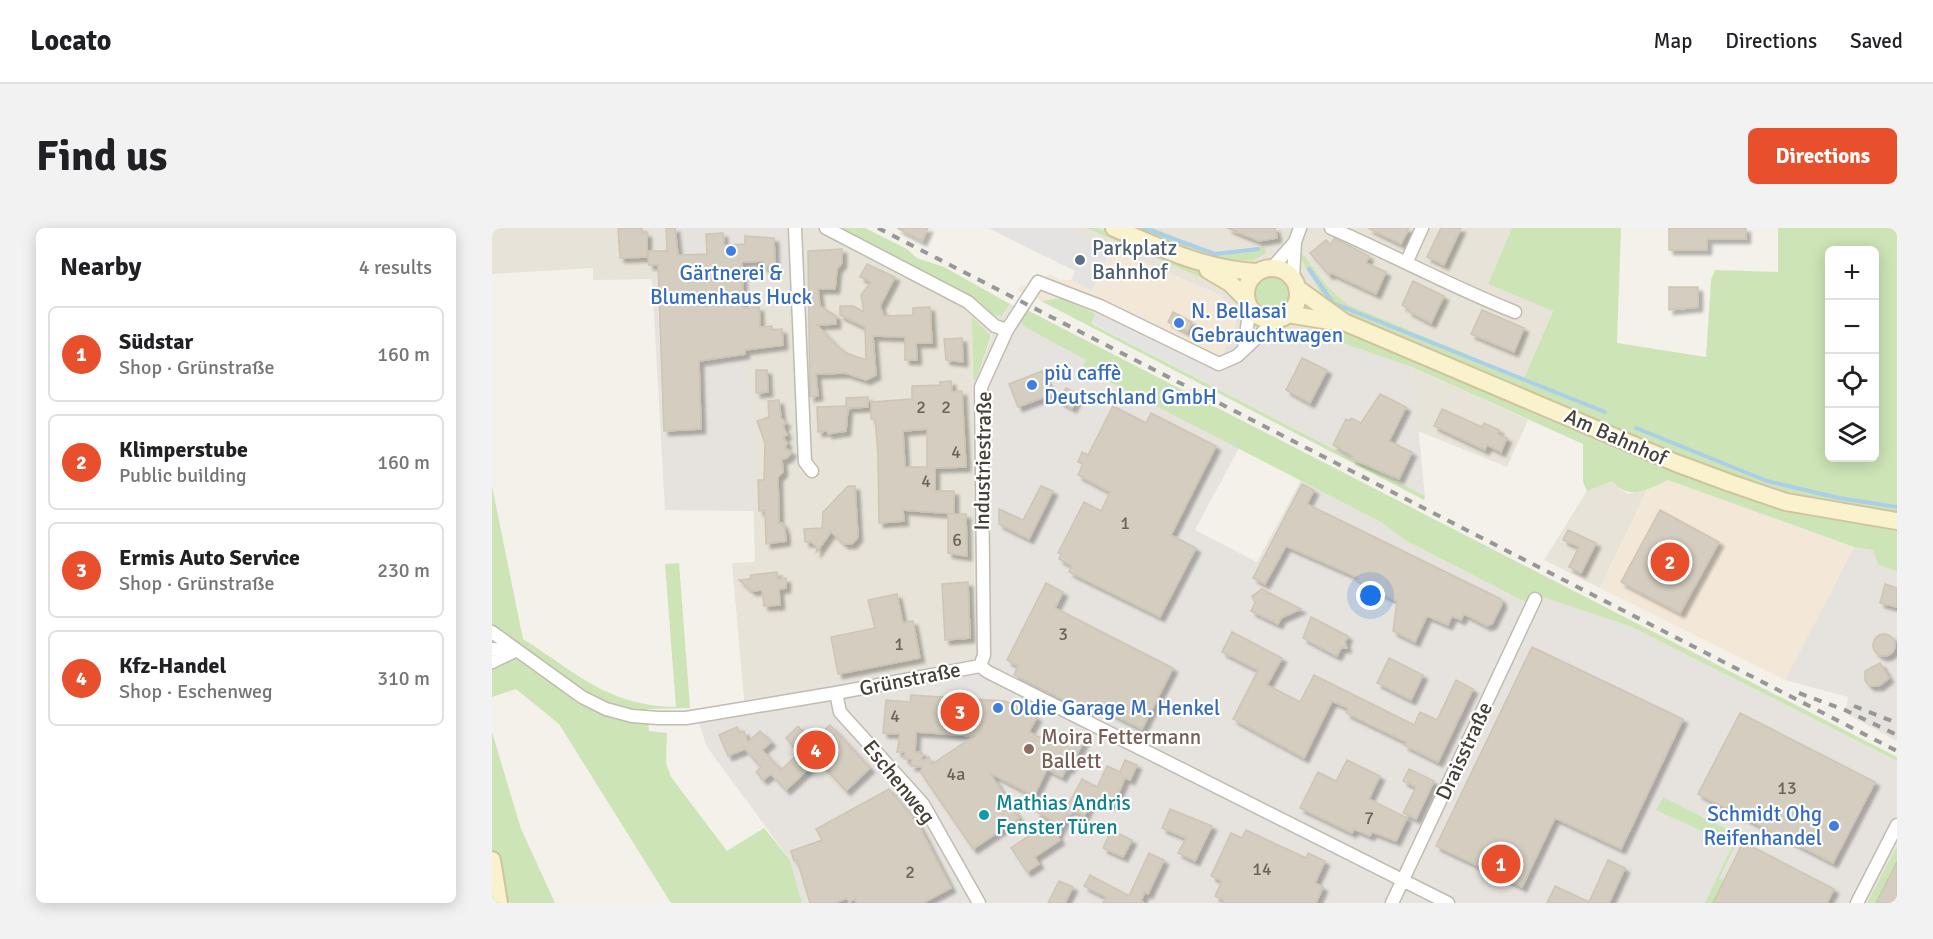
<!DOCTYPE html>
<meta charset="utf-8">
<style>
:root{--surface:#fff;--page:#f2f2f2;--text:#202124;--muted:#757577;--line:#e0e0e0;--accent:#e74f2d}
body{margin:0;font-family:Signika,sans-serif;background:var(--page);color:var(--text)}
.controls{position:absolute;right:18px;top:18px;display:grid;overflow:hidden;border-radius:9px;box-shadow:0 3px 15px #0003}
.controls button{width:54px;height:54px;display:grid;place-items:center;padding:0;border:0;border-bottom:2px solid var(--line);background:var(--surface);color:var(--text);font:30px sans-serif}
.you{position:absolute;left:879px;top:368px;width:21px;height:21px;margin:-15px;border:4px solid #fff;border-radius:50%;background:#1a73e8;box-shadow:0 0 0 9px #1a73e833}
.badge{display:grid;place-items:center;width:39px;height:39px;border-radius:50%;background:var(--accent);color:#fff;font-size:20px;font-weight:700}
.pin{position:absolute;translate:-50% -50%;border:3px solid #fff;box-shadow:0 2px 6px #0006}
.list{margin:0;padding:0;list-style:none}
h2{display:flex;justify-content:space-between;align-items:center;height:78px;margin:0;padding:0 24px;font-size:26px}
h2 small{font-size:20px;font-weight:400;color:var(--muted)}
.list li{display:grid;grid-template-columns:39px 1fr auto;gap:18px;align-items:center;box-sizing:border-box;height:96px;margin:0 12px 12px;padding:0 12px;border:2px solid var(--line);border-radius:9px}
.list b{display:block;font-size:22px;white-space:nowrap}
.list p{margin:0;font-size:20px;white-space:nowrap;color:var(--muted)}
.list em{font-size:20px;font-style:normal;color:var(--muted)}
.icon{flex:none;width:33px;height:33px;fill:none;stroke:currentColor;stroke-width:2;stroke-linecap:round;stroke-linejoin:round}
.map{position:relative;flex:none;width:1405px;height:675px;overflow:hidden;border-radius:9px}
header{display:flex;align-items:center;gap:36px;box-sizing:border-box;height:84px;padding:0 30px;background:var(--surface);border-bottom:2px solid var(--line)}
header strong{font-size:28px}
nav{display:flex;gap:33px;margin-inline-start:auto;font-size:21px}
.intro{display:flex;align-items:center;justify-content:space-between;box-sizing:border-box;height:144px;padding:0 36px}
h1{margin:0;font-size:42px}
.button{padding:15px 27px;border-radius:9px;background:var(--accent);color:#fff;font-size:21px;font-weight:700}
main{display:flex;gap:36px;padding:0 36px}
aside{flex:1;background:var(--surface);border-radius:9px;box-shadow:0 3px 15px #0003}
.map>svg:first-child{display:block}
.residential{fill:#e7e3d8}
.commercial{fill:#f3e8d7}
.industrial{fill:#e6e3de}
.green{fill:#cde4b6;fill-rule:evenodd}
.parking{fill:#e5e3e1}
.lines{fill:none;stroke-linecap:round;stroke-linejoin:round}
.stream{stroke:#abceea;stroke-width:4}
.building{fill:#d4cdc0;stroke:#cec5b4;stroke-width:1.5;fill-rule:evenodd;filter:url(#shadow)}
.minor-casing{stroke:#c1bbb0;stroke-width:15}
.secondary-casing{stroke:#cfc49d;stroke-width:20}
.minor{stroke:#fff;stroke-width:12}
.secondary{stroke:#faf1cd;stroke-width:16}
.rail{stroke:#979797;stroke-width:4;stroke-dasharray:8 8;stroke-linecap:butt}
.shop-dot{fill:#3f7fe0;stroke:#fff;stroke-width:2}
.service-dot{fill:#5c6f8a;stroke:#fff;stroke-width:2}
.education-dot{fill:#8d6e63;stroke:#fff;stroke-width:2}
.culture-dot{fill:#0f9aa8;stroke:#fff;stroke-width:2}
.labels{text-anchor:middle;stroke-width:4.5;stroke-linejoin:round;paint-order:stroke}
.number-label{font-size:18px;fill:#6a645a}
.service-label{font-size:21px;fill:#4e5e75;stroke:#fff;text-anchor:start}
.shop-label{font-size:21px;fill:#366cbe;stroke:#fff;text-anchor:start}
.street-label{font-size:21px;fill:#464138;stroke:#fff}
.education-label{font-size:21px;fill:#785e54;stroke:#fff;text-anchor:start}
.culture-label{font-size:21px;fill:#0d838f;stroke:#fff;text-anchor:start}
</style>
<header>
<strong>Locato</strong>
<nav><a>Map</a><a>Directions</a><a>Saved</a></nav>
</header>
<div class="intro"><h1>Find us</h1><a class="button">Directions</a></div>
<main>
<aside>
<h2>Nearby<small>4 results</small></h2>
<ul class="list">
<li><span class="badge">1</span><div><b>Südstar</b><p>Shop · Grünstraße</p></div><em>160 m</em></li>
<li><span class="badge">2</span><div><b>Klimperstube</b><p>Public building</p></div><em>160 m</em></li>
<li><span class="badge">3</span><div><b>Ermis Auto Service</b><p>Shop · Grünstraße</p></div><em>230 m</em></li>
<li><span class="badge">4</span><div><b>Kfz-Handel</b><p>Shop · Eschenweg</p></div><em>310 m</em></li>
</ul>
</aside>
<div class="map">
<svg width="1405" height="675" viewBox="0 0 1405 675">
<defs>
<filter id="shadow"><feDropShadow dx="4.5" dy="4.5" stdDeviation="1.5" flood-color="#0004"/></filter>
</defs>
<rect width="100%" height="100%" fill="#f3f1e9"/>
<path class="residential" d="M0 0H162L164 51 101 52V40L0 46Z
M297 0H344L507 88 499 108 480 90 483 425 474 431 252 471 240 335 263 334 255 54 299 52Z
M570 0H594L731 59 709 43 606 0H637L745 33 761 32 721 25 662 0H1020L996 56 1061 82 1032 150 855 76 836 59 811 26 809 31 832 71 821 105 809 103 795 106 774 118 743 101 744 89 728 67Z
M920 139 1036 192 1015 239 926 203Z
M1120 253 1127 261 1136 266 1155 262 1108 360 1052 332 1095 263Z"/>
<path class="commercial" d="M620 20 728 67 740 79 744 89 742 110 735 117 717 156 562 71 549 73 526 63 529 56 540 62 546 54 558 46 568 52H579L600 63Z
M1176 252 1362 319 1293 452 1108 360 1155 262Z"/>
<path class="industrial" d="M162 0H297L299 52 255 54 262 283 173 282 160 51 164 50Z
M518 76 535 82 529 92 531 98 595 132 590 140 747 220 703 302 765 334 809 252 889 294 913 312 1033 374 1047 368 1138 398 1405 533V618L1375 675H310L298 632 215 519 207 495 256 486 252 471 474 431 483 425 481 152H484L507 88 512 86Z
M743 101 774 118 795 106 809 103 821 105 920 139 933 268 717 156 735 117 742 110Z
M1362 319 1381 322 1386 337 1405 343V513L1353 485 1356 469 1293 452Z"/>
<path class="green" d="M344 0H373L415 21 425 30 452 39 518 76 510 88 502 87Z
M594 0H606L709 43 731 59Z
M637 0H662L721 25 772 19 775 25 761 32 745 33 741 38Z
M1020 0H1129L1125 115 1214 129 1219 52 1223 42 1286 44V0H1405V343L1386 337 1381 322 1362 319 1176 252C1155 262 1137 273 1120 253L1095 263 1091 254V216L920 139 821 105 832 71 809 31 811 26 836 59 855 76 1032 150 1061 83 996 56ZM1338 22H1382V230H1338Z
M761 65a20 20 0 1 1 40 0a20 20 0 1 1-40 0Z
M570 70 604 86 600 96 933 268 932 272 549 73Z
M535 82 1405 529V533L1138 398 1047 368 1033 374 913 312 889 294 590 140 594 132 531 98 529 92Z
M480 89 499 108 484 152H481Z
M0 258 31 411C85 445 116 478 184 479L173 336 187 335 198 480 155 481 157 503 175 505 174 535 179 549 235 623 272 600 298 632 310 675H179L67 496 24 461 0 469Z
M0 504 29 601 63 675H0Z
M1171 569 1248 608 1227 651 1232 652 1221 675H1213L1243 612 1238 609 1234 614 1164 582Z
M1405 618V675H1375Z"/>
<path class="parking" d="M496 0H570L620 20 600 63 579 52 583 43Z
M608 78 727 136 717 156 599 95Z"/>
<g class="lines">
<path class="stream" d="M652 0 723 26 766 21
M817 41 841 75 1113 184
M1144 200 1275 253 1347 270 1405 279"/>
</g>
<path class="building" d="M126 0H150V5H155V29L128 30Z
M174 0H183L186 27 215 26 214 6 231 5 232 17 253 16V8L282 10 283 38 271 39V33L250 34 251 80 267 79 268 99 280 98V102L290 101 291 117 253 122V126L207 133 209 201 172 203 166 37H157L156 23H175Z
M405 0H436L430 13Z
M735 0H783L785 10 767 13Z
M876 0H917L909 16Z
M949 0H969L952 37 935 29Z
M1177 0H1254V11H1215V22H1177Z
M842 10 877 28 874 35 894 44 884 66 839 45 837 47 818 25 834 12 839 17Z
M350 21V35L345 41 343 61H326L328 78 344 88V96L325 97 343 116 354 125 374 132 373 99 348 87V78H361L372 84 369 67 379 54 368 49 375 36 403 49 388 78 392 88 421 87V80L438 79 440 115H424L425 132H413V109L381 108 384 147 374 152 353 145 324 146 326 168 318 169 316 23Z
M921 53 952 68 939 95 916 83 917 81 910 77Z
M1177 59H1206V79L1177 82Z
M990 82 1032 100 1022 124 979 106Z
M681 84 700 94 695 104 676 94Z
M470 110 471 134 454 132 452 111Z
M810 130 835 142 818 175 794 162Z
M264 142H275L276 164 264 165Z
M550 143 560 166 526 179 517 156Z
M459 153 460 164 470 163 474 239 443 240V263H462V286L411 282 412 293 387 295 386 226 383 191H379V174L420 171V158L448 157V154ZM435 201V239H413L411 203Z
M574 160 587 167 580 180 567 173Z
M888 166 914 179 897 213 920 224 907 251 860 231 861 228 841 217 854 191 858 193 859 190 869 195Z
M376 169V179L356 180 354 203 336 206 335 203 326 204 325 179 354 178V170Z
M287 172 289 190 294 195 291 198 295 207 291 209 295 215 293 220 300 224 295 230 290 231 291 244 286 249 287 295H290L293 302 294 313 274 316 273 282 267 283 266 252H272L273 215 265 193 277 189 276 173Z
M621 178 654 195 659 185 724 218 679 307 704 320 668 389 577 344 580 338 567 331 569 326 566 325 592 274 609 283 618 264 586 247 591 236 586 234 590 224 596 227Z
M950 181 990 199 992 195 1007 202 1006 206 1015 210 1009 224 995 217 993 222 942 198Z
M810 256 822 262 815 276 1009 371 1010 376 1000 396 995 398 972 386 969 392 960 388 956 397 935 388 923 414 901 403 905 373 865 354 867 350 794 318 773 356 761 350Z
M356 258H363L366 309 360 316H352L339 304 324 325 325 319 319 314H313L312 301 330 300 331 284Z
M549 258 561 263 537 311 507 296V281L531 292Z
M1168 282 1227 314 1188 385 1129 354Z
M456 286H474L475 328 456 325Z
M1076 302 1104 315 1089 345 1077 339 1087 319 1071 312Z
M285 344 286 351 294 350V360L287 361 288 377 272 378 270 362 260 363 247 352 258 351 259 347Z
M476 354 478 410 453 412 450 356Z
M554 355 571 364 563 380 681 440 650 501 600 476 596 484 522 447 526 438 515 432Z
M1393 356 1405 360V379L1388 375Z
M770 361 783 368 809 381 789 390 786 396 759 383 763 375 760 368Z
M405 366 411 395 421 393 428 430 346 446 339 409 383 400 376 372Z
M819 389 856 408 853 414 855 420H849L845 428 811 410Z
M740 404 790 430 775 457 808 474 822 447 922 497 928 484 945 492 964 452 981 461 946 534 912 517 914 514 854 485 856 480 840 473 812 530 741 491 766 442 730 424Z
M1381 417a11 11 0 1 1 22 0a11 11 0 1 1-22 0Z
M1040 419 1191 491 1129 621 1063 590 1030 659 944 618Z
M897 430 931 447 919 472 885 455Z
M1388 435 1397 450 1387 458H1378L1373 453V443Z
M419 467 513 473 545 489 537 504 565 518 572 503 592 513 577 541 575 540 570 549 555 541 542 568 498 545 527 590 481 621 429 545 430 539 419 538 420 531H412L413 524H405L408 506 391 505 394 472 418 474ZM424 504 482 508 440 536 437 529 430 533V524H423Z
M1248 485 1383 554 1341 635 1206 566Z
M338 497 378 540 354 563 326 532 294 562 279 546 271 552 264 544 269 539 253 521 236 528 227 507 245 499 248 505 252 503 256 514 268 503 279 514 270 522 289 542 307 525 294 510 306 498 320 513Z
M633 532 645 537 638 552 633 550 621 578 602 569 592 588 575 579 590 551 605 559 615 538 628 544Z
M855 532 888 548 877 571 915 590 904 613 880 604 878 608 862 601 860 605 808 580 826 544 844 553Z
M917 541 942 553 924 591 911 585 924 559 911 553Z
M397 561 425 594 459 660 431 675H365L363 671 357 674 355 670 343 675H318L305 632 302 633 299 623 330 612 324 601Z
M550 572 573 584 578 581 565 607 568 612 543 629 547 636 535 644 519 620 560 592 544 584Z
M678 581 720 598 703 633 686 625 694 610 670 600Z
M619 602 640 612 631 629 611 620Z
M754 602 814 630 816 625 833 633 823 655 831 659 824 675H730L732 672 723 668 730 653 719 648 739 605 750 610Z
M1251 614 1342 661 1335 675H1221Z
M657 625 672 632 656 666 653 664 649 673 652 675H611L614 669 592 658 598 647 637 668Z
M1116 632 1133 640 1117 675H1055L1063 658 1097 674Z
M1405 634V675H1384Z
M567 653 581 659 573 675H556Z"/>
<g class="lines">
<defs>
<path id="minor" d="M303 0 313 234 320 243
M334 0 476 74 503 98 515 102
M839 0C901 27 960 59 1023 84
M915 33 930 0
M780 40 803 14
M801 50 803 14 808 0
M752 120 758 79
M0 404 90 469 114 481 140 488 166 490H194L344 465 488 438
M0 421 20 422
M0 434 25 422
M488 438 492 427 489 159 515 102 546 54 608 78 727 136 745 128 785 91
M488 438 496 444 956 675
M344 465 348 484 431 576 487 675
M900 675 1043 371
M1365 675 1405 597"/>
<path id="secondary" d="M622 0C669 20 714 42 766 44
M754 66a26 26 0 1 1 52 0a26 26 0 1 1-52 0Z
M716 42 738 55 755 72
M805 60 852 94 1184 235 1238 255 1294 274 1405 293
M795 86 844 94
M0 632 7 675"/>
</defs>
<use href="#minor" class="minor-casing"/>
<use href="#secondary" class="secondary-casing"/>
<use href="#minor" class="minor"/>
<use href="#secondary" class="secondary"/>
<path class="rail" d="M386 0 1405 523
M1307 465 1353 482 1405 507
M1362 478 1405 495"/>
</g>
<g class="shop-dot">
<circle cx="239" cy="23" r="6"/>
<circle cx="687" cy="95" r="6"/>
<circle cx="540" cy="157" r="6"/>
<circle cx="506" cy="480" r="6"/>
<circle cx="1342" cy="598" r="6"/>
</g>
<circle class="service-dot" cx="588" cy="32" r="6"/>
<circle class="education-dot" cx="537" cy="521" r="6"/>
<circle class="culture-dot" cx="492" cy="587" r="6"/>
<g class="labels">
<g class="number-label">
<text x="429" y="185">2</text>
<text x="454" y="185">2</text>
<text x="464" y="230">4</text>
<text x="434" y="259">4</text>
<text x="633" y="301">1</text>
<text x="465" y="318">6</text>
<text x="571" y="412">3</text>
<text x="407" y="422">1</text>
<text x="403" y="494">4</text>
<text x="464" y="552">4a</text>
<text x="1295" y="566">13</text>
<text x="877" y="596">7</text>
<text x="770" y="647">14</text>
<text x="418" y="650">2</text>
</g>
<g class="service-label">
<text x="600" y="27">Parkplatz<tspan x="600" dy="24">Bahnhof</tspan></text>
</g>
<g class="shop-label">
<text x="239" y="52" text-anchor="middle">Gärtnerei &amp;<tspan x="239" dy="24">Blumenhaus Huck</tspan></text>
<text x="699" y="90">N. Bellasai<tspan x="699" dy="24">Gebrauchtwagen</tspan></text>
<text x="552" y="152">più caffè<tspan x="552" dy="24">Deutschland GmbH</tspan></text>
<text x="518" y="487">Oldie Garage M. Henkel</text>
<text x="1330" y="593" text-anchor="end">Schmidt Ohg<tspan x="1330" dy="24">Reifenhandel</tspan></text>
</g>
<g class="street-label">
<text transform="translate(1124 209) rotate(24)" y="7">Am Bahnhof</text>
<text transform="translate(491 233) rotate(-89)" y="7">Industriestraße</text>
<text transform="translate(418 451) rotate(-11)" y="7">Grünstraße</text>
<text transform="translate(972 523) rotate(-65)" y="7">Draisstraße</text>
<text transform="translate(407 554) rotate(51)" y="7">Eschenweg</text>
</g>
<g class="education-label">
<text x="549" y="516">Moira Fettermann<tspan x="549" dy="24">Ballett</tspan></text>
</g>
<g class="culture-label">
<text x="504" y="582">Mathias Andris<tspan x="504" dy="24">Fenster Türen</tspan></text>
</g>
</g>
</svg>
<div class="controls">
<button>+</button>
<button>−</button>
<button><svg class="icon" aria-label="locate" viewBox="0 0 24 24"><circle cx="12" cy="12" r="6"/><path d="M12 2v4M12 18v4M2 12h4M18 12h4"/></svg></button>
<button><svg class="icon" aria-label="layers" viewBox="0 0 24 24"><path d="M12 4l9 5-9 5-9-5zM3 14l9 5 9-5"/></svg></button>
</div>
<div class="you"></div>
<div class="pin badge" style="left:1009px;top:636px">1</div>
<div class="pin badge" style="left:1178px;top:334px">2</div>
<div class="pin badge" style="left:468px;top:484px">3</div>
<div class="pin badge" style="left:324px;top:522px">4</div>
</div>
</main>
